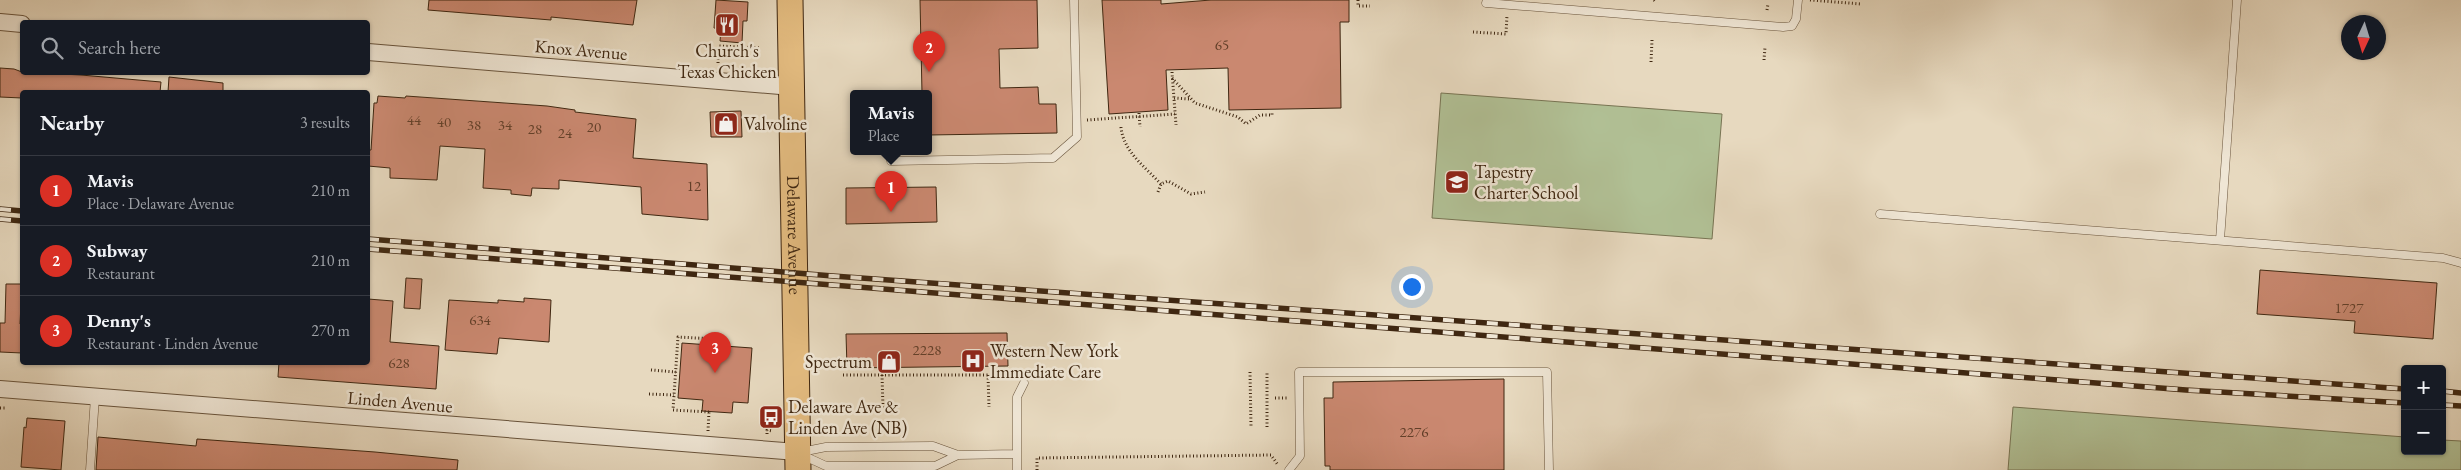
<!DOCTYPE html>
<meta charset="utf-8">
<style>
:root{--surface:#171b24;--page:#20242c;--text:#f1f3f6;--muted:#9ea1a6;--line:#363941;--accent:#d93025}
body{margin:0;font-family:"EB Garamond",serif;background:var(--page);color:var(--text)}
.controls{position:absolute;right:15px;bottom:15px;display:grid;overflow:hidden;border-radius:5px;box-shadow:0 1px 4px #0004}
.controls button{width:45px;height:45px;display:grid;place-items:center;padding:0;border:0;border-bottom:1px solid var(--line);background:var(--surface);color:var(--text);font:25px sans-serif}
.compass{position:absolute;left:2341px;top:15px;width:45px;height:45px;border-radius:50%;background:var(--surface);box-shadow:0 1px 4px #0004;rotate:184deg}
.you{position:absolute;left:1411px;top:286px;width:18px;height:18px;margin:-12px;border:4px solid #fff;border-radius:50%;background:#1a73e8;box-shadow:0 0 0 8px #1a73e833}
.badge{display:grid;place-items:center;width:32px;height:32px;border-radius:50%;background:var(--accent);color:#fff;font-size:16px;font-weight:700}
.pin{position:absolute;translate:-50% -41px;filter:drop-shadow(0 1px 2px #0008)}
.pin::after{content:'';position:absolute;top:26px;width:18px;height:15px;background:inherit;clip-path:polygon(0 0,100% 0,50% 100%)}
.popup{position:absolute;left:850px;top:90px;width:82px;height:65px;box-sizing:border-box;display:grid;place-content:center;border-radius:5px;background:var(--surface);filter:drop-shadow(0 1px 4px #0005);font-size:16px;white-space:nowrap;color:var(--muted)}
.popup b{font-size:19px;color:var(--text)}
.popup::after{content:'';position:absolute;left:50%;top:100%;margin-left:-10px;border:10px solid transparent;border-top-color:var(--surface)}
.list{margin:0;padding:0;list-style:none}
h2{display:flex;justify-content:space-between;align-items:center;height:65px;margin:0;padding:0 20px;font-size:21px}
h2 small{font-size:16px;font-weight:400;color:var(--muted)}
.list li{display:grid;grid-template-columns:32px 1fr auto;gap:15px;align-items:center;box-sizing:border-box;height:70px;padding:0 20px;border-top:1px solid var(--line)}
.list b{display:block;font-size:19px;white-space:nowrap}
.list p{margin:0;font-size:16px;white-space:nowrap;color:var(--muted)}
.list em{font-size:16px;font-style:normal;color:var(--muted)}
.icon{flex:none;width:28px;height:28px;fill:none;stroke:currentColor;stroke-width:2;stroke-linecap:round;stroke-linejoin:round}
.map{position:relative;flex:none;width:2461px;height:470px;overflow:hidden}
.search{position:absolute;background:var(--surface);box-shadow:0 1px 4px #0004;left:20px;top:20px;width:350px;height:55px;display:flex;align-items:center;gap:12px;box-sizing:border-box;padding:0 18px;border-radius:5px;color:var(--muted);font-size:19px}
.panel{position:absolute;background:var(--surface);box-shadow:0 1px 4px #0004;left:20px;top:90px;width:350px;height:275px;border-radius:5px}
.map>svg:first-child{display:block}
.green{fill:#b1c095;stroke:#787453}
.building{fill:#ca8870;stroke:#3f2711}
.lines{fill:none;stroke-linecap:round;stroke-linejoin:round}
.lane-casing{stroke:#69543c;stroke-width:9}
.street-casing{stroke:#69543c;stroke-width:18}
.primary-casing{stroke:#3f2711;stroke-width:27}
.path{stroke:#3f2711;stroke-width:3;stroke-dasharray:1 2.5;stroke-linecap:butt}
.lane{stroke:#efe6d5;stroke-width:8}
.street{stroke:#efe6d5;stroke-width:16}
.primary{stroke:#e4bc80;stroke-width:25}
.rail-casing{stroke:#3f2711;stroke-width:5.5}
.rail{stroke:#efe6d5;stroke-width:4;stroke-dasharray:11;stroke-linecap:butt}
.labels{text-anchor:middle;stroke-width:5;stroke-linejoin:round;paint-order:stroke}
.number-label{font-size:15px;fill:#623f29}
.street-label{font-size:18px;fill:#3f2711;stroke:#efe6d5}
.poi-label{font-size:18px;fill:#3f2711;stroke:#efe6d5;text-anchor:start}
</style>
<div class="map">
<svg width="2461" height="470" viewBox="0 0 2461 470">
<rect width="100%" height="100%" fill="#e7d9bf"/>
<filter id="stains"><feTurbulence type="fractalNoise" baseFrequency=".004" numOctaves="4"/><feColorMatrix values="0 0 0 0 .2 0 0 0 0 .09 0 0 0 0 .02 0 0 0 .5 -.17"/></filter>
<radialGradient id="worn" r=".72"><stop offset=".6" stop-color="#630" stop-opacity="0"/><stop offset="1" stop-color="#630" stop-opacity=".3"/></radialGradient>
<path class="green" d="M1441 93 1722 114 1712 239 1432 218Z
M2013 407 2405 437V451H2442V440L2461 441V470H2008Z"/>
<path class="building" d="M429 0H637L633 25 551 17V20L428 10Z
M716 0 748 2 747 21H743L742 43 720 41 721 29 714 28Z
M920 0H1037L1038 48 999 49 1000 88 1038 87 1039 104H1056L1057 133 928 135V93H922Z
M1102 0H1161V4L1211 0H1349V22H1340L1341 108 1229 110 1228 68 1166 70 1168 110 1109 114Z
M0 68 14 69 22 72 81 75 161 82 160 92H22V98L0 97Z
M169 77 223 83V92H168Z
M378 96 405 98 406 96 547 106 575 110V112L636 119 633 158 707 164 708 220 642 214 641 187 559 180V189L532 188 531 196 511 194V190L483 188 485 149 440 146 437 180 390 178V168L368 166V150H371L374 103H377Z
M741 111 742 137H711L710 112Z
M936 187 937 222 846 224V188Z
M2260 270 2437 283 2433 339 2354 333 2355 321 2257 314Z
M406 278 422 279 420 309 404 308Z
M6 284H22L20 324H22V353L0 352V323H5Z
M524 298 551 300 549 342 499 338 497 354 445 350 449 300 498 303V300L524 302Z
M368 299 393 301 390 342 439 346 436 389 278 377 279 362H368Z
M1007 333 1008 366 847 368 846 334Z
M682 343 752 348 748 403 733 402 732 413 702 411 703 400 678 398Z
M1504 379V470H1330V466H1325L1324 398H1333V382Z
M27 418 65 421 61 470 21 467 24 427 26 428Z
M98 437 196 446 197 439 375 452 458 460 457 470H96Z"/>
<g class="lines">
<defs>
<path id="lane" d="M1486 3 1783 27 1792 26 1796 19 1798 0
M891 161 1053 158 1077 137 1074 0
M1880 214 2443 258 2461 263
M2220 240 2237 0
M801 452 826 447 933 446 958 455 1017 454
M802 455 826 466H935L958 455
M90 470 95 397
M1017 470V397L1024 383
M1289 470 1300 456 1299 372H1547L1549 470"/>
<path id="street" d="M0 22 22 24
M368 52 792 87
M0 389 797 452"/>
<g id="primary">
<path id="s1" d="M790 0 798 470"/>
</g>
</defs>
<use href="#lane" class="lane-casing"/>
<use href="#street" class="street-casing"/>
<use href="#primary" class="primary-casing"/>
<path class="path" d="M1358 0V6H1370
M1654 0 1655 1
M1810 0 1861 4
M1767 10 1768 4
M1473 32 1506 34 1507 15
M1764 60 1765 47
M1651 62 1652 40
M718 63 719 46 761 48
M1172 72 1176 125
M1172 78 1195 103 1238 117 1246 124 1260 115H1272V111
M1174 98 1189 99
M1139 113 1140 127
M1087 120 1175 114
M1121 127C1123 151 1145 167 1161 184
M1158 192 1161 184 1168 181 1191 194 1205 192
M651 370 676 372
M1250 372 1251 427
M843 375H1007L1015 378
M882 375 883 408
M988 375 989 407
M649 394 674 395
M1275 398H1287
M0 408H5
M709 412 673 410 678 337 715 339V344
M1267 427V372
M708 431 709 412
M767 434V430L772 431
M1037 470V458L1271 455 1278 465"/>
<use href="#lane" class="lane"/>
<use href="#street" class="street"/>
<use href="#primary" class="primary"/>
<defs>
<path id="rail" d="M0 209 22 211
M0 219 22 221
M368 239 833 276 2405 389
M368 249 2186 390 2405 403
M2442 391 2461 393
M2442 405 2461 406"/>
</defs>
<use href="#rail" class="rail-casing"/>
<use href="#rail" class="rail"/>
</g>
<defs>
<symbol id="restaurant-square" viewBox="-11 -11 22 22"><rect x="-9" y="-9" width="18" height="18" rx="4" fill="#8f2418" stroke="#efe6d5"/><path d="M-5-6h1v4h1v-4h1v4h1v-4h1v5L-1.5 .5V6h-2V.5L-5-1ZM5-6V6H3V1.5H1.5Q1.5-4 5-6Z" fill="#fff"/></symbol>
<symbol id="shop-square" viewBox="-11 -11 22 22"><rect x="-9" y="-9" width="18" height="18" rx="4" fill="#8f2418" stroke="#efe6d5"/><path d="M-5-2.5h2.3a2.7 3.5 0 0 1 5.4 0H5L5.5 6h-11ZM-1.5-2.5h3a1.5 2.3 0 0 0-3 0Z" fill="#fff"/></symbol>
<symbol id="school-square" viewBox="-11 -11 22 22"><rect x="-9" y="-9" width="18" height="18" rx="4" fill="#8f2418" stroke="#efe6d5"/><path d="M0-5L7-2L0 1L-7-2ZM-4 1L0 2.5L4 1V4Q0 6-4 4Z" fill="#fff"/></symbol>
<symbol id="hospital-square" viewBox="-11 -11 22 22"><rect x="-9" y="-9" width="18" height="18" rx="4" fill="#8f2418" stroke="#efe6d5"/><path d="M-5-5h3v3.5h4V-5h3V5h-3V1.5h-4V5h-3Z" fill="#fff"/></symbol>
<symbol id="bus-square" viewBox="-11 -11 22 22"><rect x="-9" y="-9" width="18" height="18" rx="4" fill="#8f2418" stroke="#efe6d5"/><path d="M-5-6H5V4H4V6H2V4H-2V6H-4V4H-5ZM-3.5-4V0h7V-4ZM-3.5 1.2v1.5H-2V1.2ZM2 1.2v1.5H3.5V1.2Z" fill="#fff"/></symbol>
</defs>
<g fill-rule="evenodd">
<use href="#restaurant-square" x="713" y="11" width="28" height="28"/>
<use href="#shop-square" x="712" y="110" width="28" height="28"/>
<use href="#school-square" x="1443" y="168" width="28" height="28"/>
<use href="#hospital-square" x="959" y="347" width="28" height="28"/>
<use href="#shop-square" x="875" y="348" width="28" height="28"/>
<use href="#bus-square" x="757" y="403" width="28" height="28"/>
</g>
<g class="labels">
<g class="number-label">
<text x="1222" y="50">65</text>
<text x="414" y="125">44</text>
<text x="444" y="127">40</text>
<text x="474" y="130">38</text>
<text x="505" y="130">34</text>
<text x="594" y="132">20</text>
<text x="535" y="134">28</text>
<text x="565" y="138">24</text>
<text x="694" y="191">12</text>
<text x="2349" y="313">1727</text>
<text x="480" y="325">634</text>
<text x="927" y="355">2228</text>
<text x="399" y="368">628</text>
<text x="1414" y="437">2276</text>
</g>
<g class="street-label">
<text transform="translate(581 50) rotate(5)" y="6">Knox Avenue</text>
<text dy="6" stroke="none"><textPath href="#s1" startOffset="235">Delaware Avenue</textPath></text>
<text transform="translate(400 402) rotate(5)" y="6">Linden Avenue</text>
</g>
<g class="poi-label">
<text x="727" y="57" text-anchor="middle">Church's<tspan x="727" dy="21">Texas Chicken</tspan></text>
<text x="744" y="130">Valvoline</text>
<text x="1474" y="178">Tapestry<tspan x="1474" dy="21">Charter School</tspan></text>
<text x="990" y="357">Western New York<tspan x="990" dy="21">Immediate Care</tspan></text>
<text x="872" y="368" text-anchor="end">Spectrum</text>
<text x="788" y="413">Delaware Ave &amp;<tspan x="788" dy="21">Linden Ave (NB)</tspan></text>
</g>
</g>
<rect width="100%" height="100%" filter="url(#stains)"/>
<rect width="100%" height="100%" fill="url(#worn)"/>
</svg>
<div class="controls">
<button>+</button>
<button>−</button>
</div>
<svg class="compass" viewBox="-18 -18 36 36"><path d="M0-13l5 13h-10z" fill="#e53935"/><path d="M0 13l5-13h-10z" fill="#9ea1a6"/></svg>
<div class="you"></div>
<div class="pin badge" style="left:891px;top:212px">1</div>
<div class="popup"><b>Mavis</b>Place</div>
<div class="pin badge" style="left:929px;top:72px">2</div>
<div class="pin badge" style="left:715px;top:373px">3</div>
<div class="search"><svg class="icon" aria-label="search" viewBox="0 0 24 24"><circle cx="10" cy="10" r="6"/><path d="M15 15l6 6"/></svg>Search here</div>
<section class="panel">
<h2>Nearby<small>3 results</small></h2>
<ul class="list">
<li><span class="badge">1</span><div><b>Mavis</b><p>Place · Delaware Avenue</p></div><em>210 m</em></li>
<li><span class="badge">2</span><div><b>Subway</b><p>Restaurant</p></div><em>210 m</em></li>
<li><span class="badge">3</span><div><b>Denny's</b><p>Restaurant · Linden Avenue</p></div><em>270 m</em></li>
</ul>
</section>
</div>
